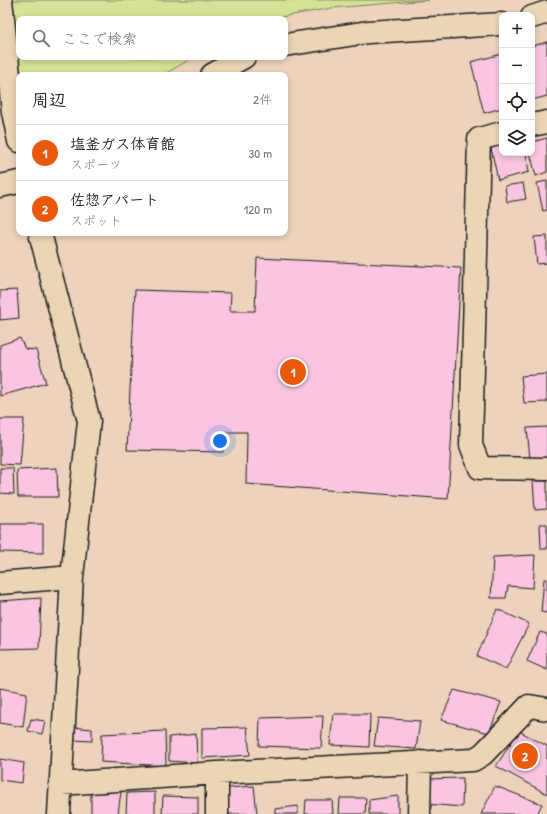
<!DOCTYPE html>
<html lang="ja">
<meta charset="utf-8">
<style>
:root{--surface:#fff;--page:#f6f6f6;--text:#202124;--muted:#757577;--line:#e0e0e0;--accent:#ea580c}
body{margin:0;font-family:"Patrick Hand","Klee One",sans-serif;background:var(--page);color:var(--text)}
.controls{position:absolute;right:12px;top:12px;display:grid;overflow:hidden;border-radius:8px;box-shadow:0 2px 6px #0003}
.controls button{width:36px;height:36px;display:grid;place-items:center;padding:0;border:0;border-bottom:1px solid var(--line);background:var(--surface);color:var(--text);font:20px sans-serif}
.you{position:absolute;left:220px;top:441px;width:14px;height:14px;margin:-10px;border:3px solid #fff;border-radius:50%;background:#1a73e8;box-shadow:0 0 0 6px #1a73e833}
.badge{display:grid;place-items:center;width:26px;height:26px;border-radius:50%;background:var(--accent);color:#fff;font-size:13px;font-weight:700}
.pin{position:absolute;translate:-50% -50%;border:2px solid #fff;box-shadow:0 1px 4px #0006}
.list{margin:0;padding:0;list-style:none}
h2{display:flex;justify-content:space-between;align-items:center;height:52px;margin:0;padding:0 16px;font-size:17px}
h2 small{font-size:13px;font-weight:400;color:var(--muted)}
.list li{display:grid;grid-template-columns:26px 1fr auto;gap:12px;align-items:center;box-sizing:border-box;height:56px;padding:0 16px;border-top:1px solid var(--line)}
.list b{display:block;font-size:15px;white-space:nowrap}
.list p{margin:0;font-size:13px;white-space:nowrap;color:var(--muted)}
.list em{font-size:13px;font-style:normal;color:var(--muted)}
.icon{flex:none;width:22px;height:22px;fill:none;stroke:currentColor;stroke-width:2;stroke-linecap:round;stroke-linejoin:round}
.map{position:relative;flex:none;width:547px;height:814px;overflow:hidden}
.search{position:absolute;background:var(--surface);box-shadow:0 2px 6px #0003;left:16px;top:16px;width:272px;height:44px;display:flex;align-items:center;gap:10px;box-sizing:border-box;padding:0 14px;border-radius:8px;color:var(--muted);font-size:15px}
.panel{position:absolute;background:var(--surface);box-shadow:0 2px 6px #0003;left:16px;top:72px;width:272px;height:164px;border-radius:8px}
.map>svg:first-child{display:block}
.green{fill:#d4e396;stroke:#788059}
.building{fill:#fac5e1;stroke:#1c1c1c}
.lines{fill:none;stroke-linecap:round;stroke-linejoin:round}
.minor-casing{stroke:#1c1c1c;stroke-width:25}
.minor{stroke:#ead6b4;stroke-width:22}
</style>
<div class="map">
<svg width="547" height="814" viewBox="0 0 547 814">
<rect width="100%" height="100%" fill="#edd3bd"/>
<filter id="ink" filterUnits="userSpaceOnUse"><feTurbulence type="fractalNoise" baseFrequency=".025" numOctaves="2"/><feDisplacementMap in="SourceGraphic" scale="8" xChannelSelector="R" yChannelSelector="G"/><feConvolveMatrix kernelMatrix="1 2 1 2 8 2 1 2 1" color-interpolation-filters="sRGB"/></filter>
<g filter="url(#ink)">
<path class="green" d="M13 0H429L332 8 269 19H19V57H194L163 75H22L18 63Z"/>
<path class="building" d="M547 42V96L532 100V46Z
M502 54V108L484 113 471 62Z
M547 138V172L536 176 530 153H532V142Z
M502 145V153H526L529 172 498 180 491 148Z
M547 181V210L543 211 537 183Z
M523 183 526 199 507 202 505 186Z
M547 236V263L537 264 534 237Z
M257 258 461 268 448 499 246 484 247 432H225L223 452 127 450 135 290 231 293 230 311H255Z
M17 290 19 318 0 320V291Z
M20 338 25 349 36 350 46 383 0 396V345Z
M547 374V402L524 403 521 376Z
M0 419H24L20 465 0 464Z
M547 427V457L530 459 527 428Z
M0 468H13L14 494 0 493Z
M57 468 58 497H18L17 470Z
M533 481H547V509L535 510Z
M0 524H43V553L0 552Z
M540 524H547V549H541Z
M535 555 533 588 508 586 506 598H491L493 557Z
M544 579H547V613L541 612Z
M41 598 39 648 0 649V601Z
M497 609 529 624 506 669 477 656Z
M540 632 547 634V670L527 661Z
M0 688 27 693 23 727 0 723Z
M454 690 501 702 489 733 441 720Z
M333 714H370L369 747 330 745Z
M323 716 321 748 259 746 260 718Z
M378 718 420 721 416 749 374 746Z
M31 719 45 721 42 734 28 731Z
M73 727 92 729V741L73 740Z
M247 727 250 755 202 758V728Z
M165 731 166 766 101 762 102 734Z
M519 731 547 746V794L496 766Z
M196 734 197 763 169 761V737Z
M0 759 24 763 22 783 0 780Z
M463 778 462 807 426 804V779Z
M254 786 257 814H227L228 788Z
M495 786 542 804 537 814H481Z
M121 791 118 814H91V792Z
M155 792V814H126L127 793Z
M163 796 198 797V814H162Z
M398 796V814H369V800Z
M340 798H366L365 814H339Z
M306 800H332L333 814H305Z
M298 806V814H275V809Z"/>
<g class="lines">
<defs>
<path id="minor" d="M1 0 13 112 19 141
M532 17 547 12
M285 45 368 32 502 24
M212 75 244 57
M532 125 547 122
M502 133 479 139 471 445 480 468 547 469
M0 186 19 182
M40 233 89 421 72 577 59 814
M0 583 72 577
M60 784 217 773 473 760 483 754 529 706 547 709
M217 814V773
M419 814 420 762"/>
</defs>
<use href="#minor" class="minor-casing"/>
<use href="#minor" class="minor"/>
</g>
</g>
</svg>
<div class="controls">
<button>+</button>
<button>−</button>
<button><svg class="icon" aria-label="locate" viewBox="0 0 24 24"><circle cx="12" cy="12" r="6"/><path d="M12 2v4M12 18v4M2 12h4M18 12h4"/></svg></button>
<button><svg class="icon" aria-label="layers" viewBox="0 0 24 24"><path d="M12 4l9 5-9 5-9-5zM3 14l9 5 9-5"/></svg></button>
</div>
<div class="you"></div>
<div class="pin badge" style="left:293px;top:372px">1</div>
<div class="pin badge" style="left:525px;top:756px">2</div>
<div class="search"><svg class="icon" aria-label="search" viewBox="0 0 24 24"><circle cx="10" cy="10" r="6"/><path d="M15 15l6 6"/></svg>ここで検索</div>
<section class="panel">
<h2>周辺<small>2件</small></h2>
<ul class="list">
<li><span class="badge">1</span><div><b>塩釜ガス体育館</b><p>スポーツ</p></div><em>30 m</em></li>
<li><span class="badge">2</span><div><b>佐惣アパート</b><p>スポット</p></div><em>120 m</em></li>
</ul>
</section>
</div>
